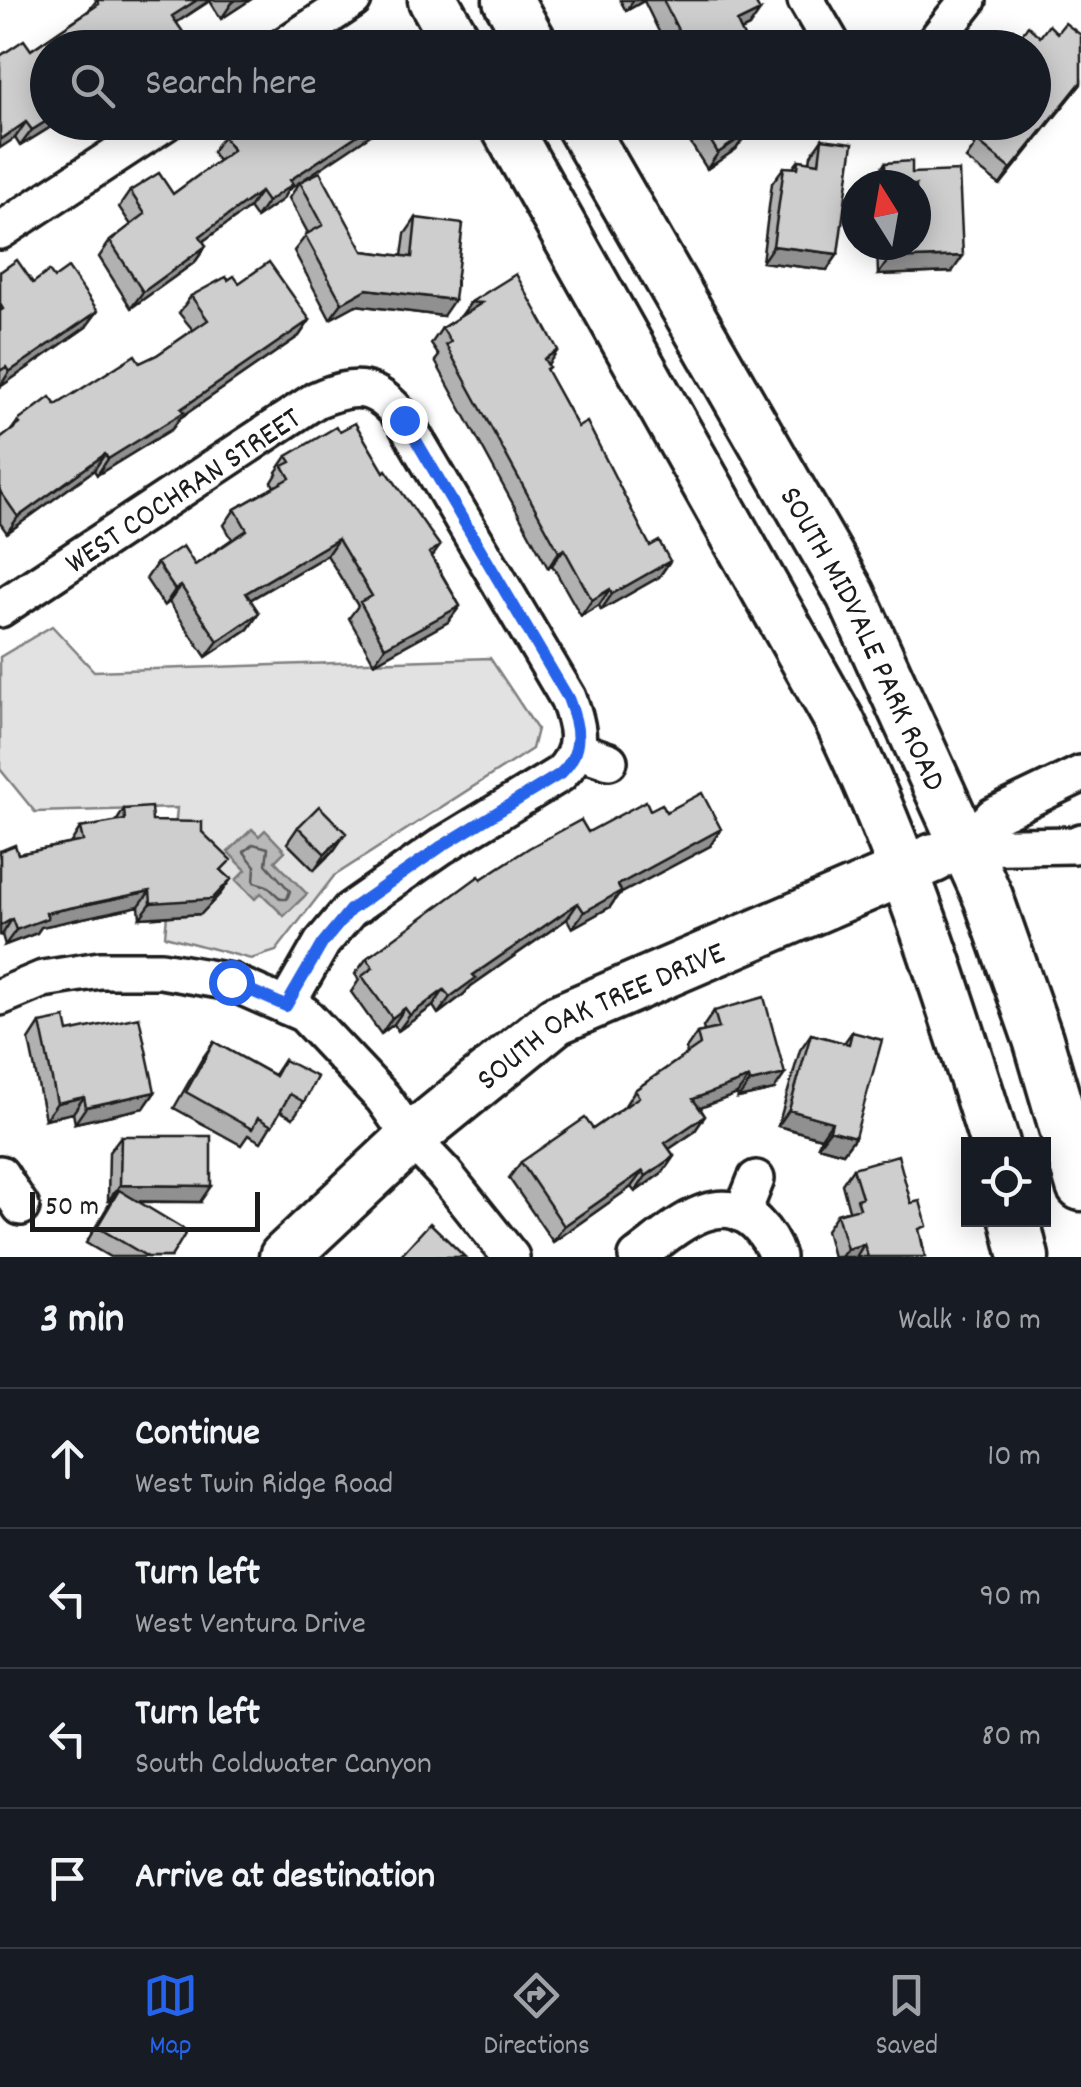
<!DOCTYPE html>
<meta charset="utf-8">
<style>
:root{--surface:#171b24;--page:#20242c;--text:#f1f3f6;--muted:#9ea1a6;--line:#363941;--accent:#2563eb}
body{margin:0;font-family:Dekko,sans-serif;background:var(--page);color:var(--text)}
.controls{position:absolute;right:30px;bottom:30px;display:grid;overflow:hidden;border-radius:0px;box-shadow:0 5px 25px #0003}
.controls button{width:90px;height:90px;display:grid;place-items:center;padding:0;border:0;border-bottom:2px solid var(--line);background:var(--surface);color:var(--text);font:50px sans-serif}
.compass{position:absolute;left:841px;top:170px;width:90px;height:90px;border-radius:50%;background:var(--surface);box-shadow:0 5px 25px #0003;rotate:349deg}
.scale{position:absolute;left:30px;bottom:25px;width:230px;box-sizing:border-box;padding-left:10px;border:5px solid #1c1c1c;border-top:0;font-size:28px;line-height:35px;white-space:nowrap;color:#1c1c1c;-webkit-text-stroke:8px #fff;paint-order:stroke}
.stop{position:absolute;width:30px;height:30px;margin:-22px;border:8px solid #2563eb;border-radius:50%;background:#fff}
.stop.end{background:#2563eb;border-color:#fff;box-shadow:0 2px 10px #0008}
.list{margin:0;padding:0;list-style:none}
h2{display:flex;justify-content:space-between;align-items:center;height:130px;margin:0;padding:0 40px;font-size:42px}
h2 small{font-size:32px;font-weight:400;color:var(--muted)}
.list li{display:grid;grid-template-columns:65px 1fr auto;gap:30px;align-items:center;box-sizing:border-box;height:140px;padding:0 40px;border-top:2px solid var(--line)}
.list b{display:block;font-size:38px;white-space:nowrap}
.list p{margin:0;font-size:32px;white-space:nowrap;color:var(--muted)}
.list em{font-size:32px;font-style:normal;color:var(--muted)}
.icon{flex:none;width:55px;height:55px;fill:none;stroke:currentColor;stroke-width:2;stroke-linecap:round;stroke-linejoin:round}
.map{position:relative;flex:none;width:1081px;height:1257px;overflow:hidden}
.search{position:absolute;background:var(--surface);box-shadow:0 5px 25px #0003;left:30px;right:30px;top:30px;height:110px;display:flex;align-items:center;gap:25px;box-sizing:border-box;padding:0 35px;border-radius:55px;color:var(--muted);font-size:38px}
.sheet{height:690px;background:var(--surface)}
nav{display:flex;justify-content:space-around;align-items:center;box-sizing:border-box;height:140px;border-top:2px solid var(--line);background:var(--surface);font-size:28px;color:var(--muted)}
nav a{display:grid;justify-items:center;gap:5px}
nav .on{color:var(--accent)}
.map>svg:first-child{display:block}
.green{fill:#e2e2e2;stroke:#7f7f7f;stroke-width:2.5}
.water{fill:#b8b8b8;stroke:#7a7a7a;stroke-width:2.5}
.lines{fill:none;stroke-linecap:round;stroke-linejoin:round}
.shore{stroke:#5a5a5a;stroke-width:2.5}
.street-casing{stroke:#1c1c1c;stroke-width:42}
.secondary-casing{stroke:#1c1c1c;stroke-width:55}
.street{stroke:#fff;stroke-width:35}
.secondary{stroke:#fff;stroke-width:48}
.wall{fill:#b1b1b1;stroke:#1c1c1c;stroke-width:2.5}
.shaded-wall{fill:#909090;stroke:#1c1c1c;stroke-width:2.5}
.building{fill:#cecece;stroke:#1c1c1c;stroke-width:2.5}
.route{stroke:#2563eb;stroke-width:12}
.labels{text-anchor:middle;stroke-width:9;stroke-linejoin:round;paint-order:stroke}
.street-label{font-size:32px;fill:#1c1c1c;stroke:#fff}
</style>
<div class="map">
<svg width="1081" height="1257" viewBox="0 0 1081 1257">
<rect width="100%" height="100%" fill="#fff"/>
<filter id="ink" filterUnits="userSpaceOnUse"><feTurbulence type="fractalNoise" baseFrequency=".01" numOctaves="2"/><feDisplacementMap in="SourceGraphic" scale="20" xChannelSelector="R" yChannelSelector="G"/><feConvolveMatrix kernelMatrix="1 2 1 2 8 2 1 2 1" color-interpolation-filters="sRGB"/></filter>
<g filter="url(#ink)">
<path class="green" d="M52 626 94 671 490 658 537 729 532 749 334 876 276 951 251 959 165 936 177 808 35 812 0 769V657Z"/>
<path class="water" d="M252 829 259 836 265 830 285 851 275 861 307 894 284 916 261 893 255 899 236 880 246 870 228 852Z"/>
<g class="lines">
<path class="shore" d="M253 844 268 848 266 864 290 891 287 899H281L267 886 254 882 255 866 244 852Z"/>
<defs>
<g id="street">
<path d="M806 0 834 48"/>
<path d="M281 48 353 0"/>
<path d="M930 48 968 0"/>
<path d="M0 231 166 122"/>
<path id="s1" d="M0 609 316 400C356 383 376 384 404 420L568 698C579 727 585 750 560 774L442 846 350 910 322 943 286 1006"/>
<path d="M577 750 609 761"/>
<path d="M965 847 993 816 1081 774"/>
<path d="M965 847 1074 845 1081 842"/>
<path d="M0 997 43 979 100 970H161L231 982 304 1014 383 1098 411 1138 444 1173 511 1257"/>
<path d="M0 1174 21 1207"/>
<path d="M742 1214 756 1179"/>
<path d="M637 1257C670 1233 716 1186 756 1223 765 1232 773 1245 777 1257"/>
</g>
<g id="secondary">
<path d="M433 0 460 48"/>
<path d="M508 0 535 48"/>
<path d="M503 122 839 720C905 856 950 1000 995 1144"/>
<path id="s2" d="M579 122 851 595 988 897 1038 1039 1081 1186"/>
<path d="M1015 1220 1024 1257"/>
<path id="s3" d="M284 1257 411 1138 556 1020 934 858"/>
</g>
</defs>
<use href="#street" class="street-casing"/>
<use href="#secondary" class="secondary-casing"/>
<use href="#street" class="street"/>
<use href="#secondary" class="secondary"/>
</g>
<path class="wall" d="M97 0H250L221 19 210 1 176 23V48H48L49 128 20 146 15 138 31 50 88 11Z
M620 0H754L749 27 741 31 749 48H667L644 1 626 11Z
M1081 84 1000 185 966 159 975 146 965 137 975 122H1034Z
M695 122H741L747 133 736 149 707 169 686 136Z
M223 136 301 182 363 251 402 256 405 234 416 218 443 316 356 305 330 319 294 251 308 233 289 198 300 182 288 190 282 200 256 218 249 208 203 241 206 246 195 262 131 308 99 257 110 241 131 225 119 207 130 191 173 194 218 161 212 152Z
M822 139 838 254 827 270 762 262 772 183 784 167 793 168 799 160 810 162 811 155Z
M885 163 912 173 952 272 878 275 877 245H916V185H874V179Z
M0 272 33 283 86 327 0 387Z
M228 280 239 283 310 320 299 336 180 418 172 429 97 475 94 470 7 533 0 523V439L10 432 18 421 56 405 157 355 193 330 179 313 191 296Z
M471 302 548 365 549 367 546 370 578 427 650 546 670 561 659 577 601 610 599 605 581 616 552 565 548 568 435 361 439 356 431 344 442 328 461 316Z
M287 456 384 472 440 546 432 557 460 606 448 622 374 663 349 618 358 606 327 555 250 600 259 613 248 629 206 657 169 602 164 606 146 579 157 563 195 565 232 539 224 525 235 509 274 487 272 482 277 474 276 472Z
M124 809 152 821 202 832 223 872 231 879 220 894 201 914 140 918 139 906 41 927 37 933 5 945 2 935H0V851L18 854 70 844 80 828 116 822Z
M650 810 666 812 710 846 618 895 610 907 572 928 567 919 471 986 464 994 438 1014 433 1006 398 1031 394 1024 381 1034 351 992 359 980 355 974 367 958 481 879 588 832Z
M298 827 335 849 314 870 287 843Z
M714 1011 774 1090 738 1098 737 1094 700 1108 705 1116 694 1132 669 1149 674 1156 663 1172 635 1192 631 1187 553 1242 509 1178 521 1162 593 1129 624 1107 635 1090 687 1054 686 1049 697 1033 704 1031 703 1027Z
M40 1023 68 1032 155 1092 144 1108 75 1123 73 1113 45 1119 29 1040Z
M852 1032 855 1137 843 1153 818 1146 821 1138 778 1126 800 1050 811 1034 844 1043Z
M214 1042 274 1075 284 1060 304 1102 293 1118 280 1111 261 1142 248 1135 241 1145 174 1108 202 1059Z
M121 1136 200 1202H138L171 1257H110L86 1243 111 1201H108L109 1152Z
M853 1168 921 1236 925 1257H833L826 1230 837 1214 849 1210 842 1184Z"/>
<path class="shaded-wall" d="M197 0H210L161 33 172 16Z
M236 0H250L221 19 232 3Z
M634 0H645L626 11Z
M760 11 749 27 726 38 737 22Z
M185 35 176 48H166Z
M1081 82V84L1000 185 1011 169Z
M48 120V122H53L49 128 20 146 32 130Z
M26 122 15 138 0 148V140Z
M377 122H390L288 190 282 200 256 218 267 202 290 180Z
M747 133 736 149 707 169 718 153Z
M260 192 249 208 188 252 200 236Z
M206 246 195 262 131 308 143 292Z
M773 246 838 254 827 270 762 262Z
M963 256 952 272 878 275 889 259Z
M367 289 454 300 443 316 356 305 330 319 342 303Z
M471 302 482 303 460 318Z
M98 311 86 327 0 387 9 372Z
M310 320 299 336 180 418 172 429 97 475 108 459Z
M558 350 547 366 544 359Z
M105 454 94 470 7 533 18 517Z
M338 539 327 555 234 609 246 593Z
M564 549 552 565 548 568 559 552Z
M670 561 659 577 601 610 612 594Z
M181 586 169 602 164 606 175 590Z
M610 589 599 605 581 616 592 600Z
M460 606 448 622 374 663 385 647Z
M259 613 248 629 206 657 218 641Z
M721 829 710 846 618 895 610 907 572 928 584 912 618 885Z
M346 833 335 849 314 870 325 854Z
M231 879 220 894 201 914 140 918 151 903Z
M150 891 139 906 41 927 37 933 5 945 16 930 46 913Z
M578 903 567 919 471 986 464 994 438 1014 450 997 473 975Z
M12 919 2 935H0V926Z
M444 990 433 1006 398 1031 410 1015Z
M405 1008 394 1024 381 1034 392 1018Z
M785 1074 774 1090 738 1098 750 1082Z
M749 1078 737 1094 682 1115 693 1099Z
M155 1092 144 1108 75 1123 86 1107Z
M84 1097 73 1113 45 1119 57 1103Z
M789 1110 832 1122 821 1138 778 1126Z
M705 1116 694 1132 653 1160 665 1143Z
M830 1130 855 1137 843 1153 818 1146Z
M674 1156 663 1172 635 1192 646 1176Z
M643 1171 631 1187 553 1242 564 1226Z
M120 1185 211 1186 200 1202 112 1201 119 1190 111 1201H108Z
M864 1244 856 1257H841L847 1249Z"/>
<path class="building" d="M96 0H197L172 16 185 35 166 48H147L145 45 141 48H48V120L32 130 26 122 0 140V56L24 40 31 50 99 4Z
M663 0H754L760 11 737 22 749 48H687Z
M1065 23 1081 35V82L1011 169 978 142 988 130 978 122H1034V48H1012L1028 26 1040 37 1049 25 1057 33Z
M243 122H377L290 180 293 184 267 202 260 192 200 236 206 246 143 292 110 241 145 214 130 191 159 173 173 194 233 150 223 136Z
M699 122H741L747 133 718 153Z
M822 139 853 143 838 254 773 246 784 167 798 168 799 160 819 163Z
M912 161V173L959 171 963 256 889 259V245H916V185H886L885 163Z
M320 172 363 251 412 257 416 218 463 224 454 300 367 289 342 303 305 235 323 225 300 182Z
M17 260 33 283 49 271 54 278 68 268 98 311 9 372 6 367 0 371V311L3 309 0 304V272Z
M269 262 310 320 181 409 184 412 108 459 105 454 18 517 0 491V439L20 424 18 421 50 397 56 405 135 355 140 363 157 355 208 320 191 296 226 277 228 280 234 276 239 283Z
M516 274 558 350 544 359 549 367 546 369 578 427 587 422 650 546 659 541 670 561 612 594 610 589 592 600 564 549 559 552 446 345 451 342 442 328 482 303 471 302Z
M355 423 384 472 386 470 440 546 429 553 460 606 385 647 360 602 372 596 338 539 246 593 259 613 218 641 181 586 175 590 157 563 183 546 195 565 247 530 235 509 290 478 283 466 291 462 287 456 336 427 340 431Z
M702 793 721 829 618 885 621 891 584 912 578 903 473 975 476 978 450 997 444 990 410 1015 405 1008 392 1018 362 976 373 968 367 958 479 876 481 879 529 848 581 820 588 832 646 801 650 810 662 804 666 812Z
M319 806 346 833 325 854 298 827Z
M151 807 152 821 202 822V832L231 860 221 870 231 879 212 899 151 903 150 891 46 913 48 918 16 930 12 919 0 926V851L15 845 18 854 83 841 80 828 125 820 124 809Z
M764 997 785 1074 750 1082 749 1078 693 1099 705 1116 665 1143 674 1156 646 1176 643 1171 564 1226 521 1162 585 1118 593 1129 639 1097 635 1090 700 1045 697 1033 719 1028 714 1011Z
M139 1017 155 1092 86 1107 84 1097 57 1103 40 1023 65 1018 68 1032Z
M852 1032 882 1040 855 1137 830 1130 832 1122 789 1110 811 1034 849 1044Z
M214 1042 275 1076 284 1060 317 1077 304 1102 290 1094 272 1126 258 1118 252 1129 186 1092Z
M121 1136H211V1186L120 1185Z
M898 1155 911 1203 920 1201 927 1226 919 1229 925 1257H868L864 1244 847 1249 837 1214 860 1208 857 1199 862 1197 853 1168Z
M119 1190 187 1231 171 1257H148L97 1227Z
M430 1223 465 1257H399Z"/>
</g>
<g class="lines" filter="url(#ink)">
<path class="route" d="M231 982 286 1006 322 944 350 910 442 846 560 774C585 751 579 726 568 698L404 420"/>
</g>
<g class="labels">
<g class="street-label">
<text dy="11" stroke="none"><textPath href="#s1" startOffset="218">WEST COCHRAN STREET</textPath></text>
<text dy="11" stroke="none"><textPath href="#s2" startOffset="590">SOUTH MIDVALE PARK ROAD</textPath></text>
<text dy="11" stroke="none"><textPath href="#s3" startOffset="402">SOUTH OAK TREE DRIVE</textPath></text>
</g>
</g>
</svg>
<div class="controls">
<button><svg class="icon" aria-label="locate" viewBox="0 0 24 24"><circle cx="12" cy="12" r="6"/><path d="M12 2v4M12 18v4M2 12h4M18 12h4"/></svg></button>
</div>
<svg class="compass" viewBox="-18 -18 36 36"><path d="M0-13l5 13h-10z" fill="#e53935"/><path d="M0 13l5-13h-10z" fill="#9ea1a6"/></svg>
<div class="scale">50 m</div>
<div class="stop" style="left:231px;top:982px"></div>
<div class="stop end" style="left:404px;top:420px"></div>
<div class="search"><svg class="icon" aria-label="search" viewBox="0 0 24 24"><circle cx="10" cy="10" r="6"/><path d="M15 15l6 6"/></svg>Search here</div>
</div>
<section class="sheet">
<h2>3 min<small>Walk · 180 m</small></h2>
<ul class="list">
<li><svg class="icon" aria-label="ahead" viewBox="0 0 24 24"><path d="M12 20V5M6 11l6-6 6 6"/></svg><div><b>Continue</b><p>West Twin Ridge Road</p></div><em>10 m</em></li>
<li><svg class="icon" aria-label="left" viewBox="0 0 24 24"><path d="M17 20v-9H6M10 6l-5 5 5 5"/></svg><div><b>Turn left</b><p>West Ventura Drive</p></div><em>90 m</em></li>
<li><svg class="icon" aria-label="left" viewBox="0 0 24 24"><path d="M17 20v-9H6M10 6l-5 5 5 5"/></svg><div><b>Turn left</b><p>South Coldwater Canyon</p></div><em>80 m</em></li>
<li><svg class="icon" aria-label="arrive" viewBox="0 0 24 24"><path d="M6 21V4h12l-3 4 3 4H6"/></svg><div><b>Arrive at destination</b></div></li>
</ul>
</section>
<nav>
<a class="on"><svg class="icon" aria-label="map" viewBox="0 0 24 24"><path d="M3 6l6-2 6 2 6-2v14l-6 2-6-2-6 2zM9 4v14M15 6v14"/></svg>Map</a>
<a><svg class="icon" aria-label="directions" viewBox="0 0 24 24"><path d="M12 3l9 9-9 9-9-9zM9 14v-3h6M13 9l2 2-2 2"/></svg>Directions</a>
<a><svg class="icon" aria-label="saved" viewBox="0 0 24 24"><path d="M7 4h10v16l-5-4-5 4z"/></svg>Saved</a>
</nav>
